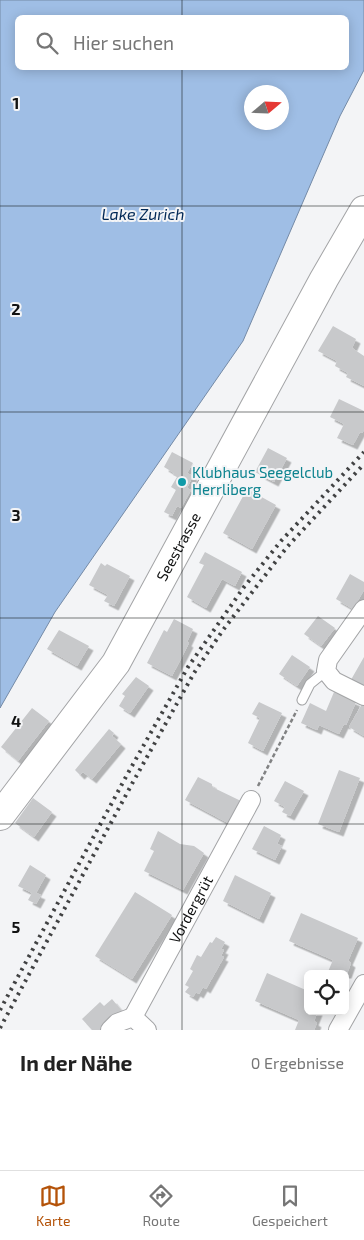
<!DOCTYPE html>
<html lang="de">
<meta charset="utf-8">
<style>
:root{--surface:#fff;--page:#f2f2f2;--text:#222;--muted:#767676;--line:#e0e0e0;--accent:#b45309}
body{margin:0;font-family:"Exo 2",sans-serif;background:var(--page);color:var(--text)}
.controls{position:absolute;right:15px;bottom:15px;display:grid;overflow:hidden;border-radius:8px;box-shadow:0 2px 12px #0003}
.controls button{width:45px;height:45px;display:grid;place-items:center;padding:0;border:0;border-bottom:1px solid var(--line);background:var(--surface);color:var(--text);font:25px sans-serif}
.compass{position:absolute;left:244px;top:85px;width:45px;height:45px;border-radius:50%;background:var(--surface);box-shadow:0 2px 12px #0003;rotate:71deg}
.list{margin:0;padding:0;list-style:none}
h2{display:flex;justify-content:space-between;align-items:center;height:65px;margin:0;padding:0 20px;font-size:21px}
h2 small{font-size:16px;font-weight:400;color:var(--muted)}
.icon{flex:none;width:28px;height:28px;fill:none;stroke:currentColor;stroke-width:2;stroke-linecap:round;stroke-linejoin:round}
.map{position:relative;flex:none;width:364px;height:1030px;overflow:hidden}
.search{position:absolute;background:var(--surface);box-shadow:0 2px 12px #0003;left:15px;right:15px;top:15px;height:55px;display:flex;align-items:center;gap:12px;box-sizing:border-box;padding:0 18px;border-radius:8px;color:var(--muted);font-size:19px}
.sheet{height:140px;background:var(--surface)}
nav{display:flex;justify-content:space-around;align-items:center;box-sizing:border-box;height:70px;border-top:1px solid var(--line);background:var(--surface);font-size:14px;color:var(--muted)}
nav a{display:grid;justify-items:center;gap:2px}
nav .on{color:var(--accent)}
.map>svg:first-child{display:block}
.water{fill:#9fbee5;stroke:#748aa6;fill-rule:evenodd}
.building{fill:#c8c9cb;filter:url(#shadow)}
.lines{fill:none;stroke-linecap:round;stroke-linejoin:round}
.service-casing{stroke:#a3a4a6;stroke-width:11}
.minor-casing{stroke:#a3a4a6;stroke-width:20}
.primary-casing{stroke:#a3a4a6;stroke-width:30}
.path{stroke:#818283;stroke-width:2.5;stroke-dasharray:4 2.5;stroke-linecap:butt}
.service{stroke:#fff;stroke-width:9}
.minor{stroke:#fff;stroke-width:18}
.primary{stroke:#fff;stroke-width:28}
.rail{stroke:#414243;stroke-width:4;stroke-dasharray:2.5 5;stroke-linecap:butt}
.grid{fill:none;stroke:#111212;stroke-width:1;stroke-opacity:0.55}
.culture-dot{fill:#0f9aa8;stroke:#f3f4f6;stroke-width:2}
.labels{text-anchor:middle;stroke-width:4;stroke-linejoin:round;paint-order:stroke}
.culture-label{font-size:15px;fill:#0d838f;stroke:#f3f4f6;text-anchor:start}
.street-label{font-size:15px;fill:#111212;stroke:#f3f4f6}
.water-label{font-size:16px;font-style:italic;fill:#002856;stroke:#f3f4f6}
.grid-label{font-size:16px;text-anchor:middle;font-weight:bold;fill:#111212;stroke:#f3f4f6;stroke-width:4;stroke-linejoin:round;paint-order:stroke}
</style>
<div class="map">
<svg width="364" height="1030" viewBox="0 0 364 1030">
<defs>
<filter id="shadow"><feDropShadow dx="4.5" dy="4.5" stdDeviation="0" flood-color="#0004"/></filter>
</defs>
<rect width="100%" height="100%" fill="#f3f4f6"/>
<path class="water" d="M0 0H364V70L340 116 243 341 55 612 0 708ZM18 18H346V68H18ZM252 92H282V122H252Z"/>
<path class="building" d="M333 326 356 339 352 348 364 356V386L346 377 348 373 335 366 337 361 318 351Z
M339 399 364 411V430L362 433 360 432 353 445 337 438 344 424 330 417Z
M268 448 287 458 274 482 255 472Z
M172 452 193 463 187 473 193 476 187 488 191 490 181 508 177 506 172 516 164 512 176 490 171 487 177 477 173 475 174 473 164 467Z
M247 489 276 505 252 549 223 533Z
M205 552 242 572 235 586 222 579 206 608 187 597 204 565 199 563Z
M101 563 105 566 107 564 130 576 114 606 104 601 108 595 89 585Z
M350 574 364 582V590L353 609 336 599Z
M318 616 335 628 321 646 304 634Z
M174 619 193 629 187 642 189 643 172 676 147 663 164 630 167 632Z
M59 630 89 646 77 666 47 649Z
M292 655 310 667 297 686 279 674Z
M364 657V692L348 685Z
M136 677 149 686 130 713 119 706 125 696 122 694Z
M334 692 356 702 346 725 344 724 339 734 319 725 317 730 301 723 310 703 326 711Z
M259 702 282 713 263 751 248 743 260 718 252 714Z
M362 704 364 705V736L349 727Z
M32 708 49 721 18 761 1 747Z
M109 729 114 733 112 736 121 744 92 779 83 772 80 775 75 770Z
M339 770 360 778 339 832 318 824Z
M198 777 212 784V787L241 801 228 823 185 800Z
M285 781 304 791 290 816 282 812 285 807 274 801Z
M33 798 52 812 34 837 15 823Z
M264 826 281 835 277 844 282 846 275 860 252 849Z
M158 831 180 844 194 846 204 853 183 890 144 871 154 851 150 849Z
M30 865 46 875 36 893 41 895 36 904 28 900 32 893 18 886Z
M235 875 271 893 259 919 223 901Z
M135 892 172 915 132 979 95 956Z
M301 913 358 938 348 961 351 963 347 974H327L333 960 289 941Z
M216 937 225 942 221 949 224 950 221 956 224 957 206 989 203 987 199 994 196 992 193 997 185 992 189 987 185 985 193 971 190 969 197 955 201 957 210 942 212 943Z
M267 973 308 991V1011H318L314 1021 317 1023 314 1030H295L299 1020 255 1001Z
M112 999 122 1011 101 1030H92L82 1019 100 1002 104 1006Z"/>
<g class="lines">
<defs>
<path id="service" d="M302 700 310 684 326 671"/>
<g id="minor">
<path d="M364 609 328 660 326 671 334 681 364 696"/>
<path id="s1" d="M133 1017 251 800"/>
<path d="M110 1030 117 1023 133 1017 147 1030"/>
<path d="M338 1030 364 984"/>
</g>
<g id="primary">
<path id="s2" d="M0 816 116 663 324 279 364 210"/>
</g>
</defs>
<use href="#service" class="service-casing"/>
<use href="#minor" class="minor-casing"/>
<use href="#primary" class="primary-casing"/>
<path class="path" d="M258 786 297 710"/>
<use href="#service" class="service"/>
<use href="#minor" class="minor"/>
<use href="#primary" class="primary"/>
<path class="rail" d="M0 1010 128 773 188 667 244 587 281 541 364 452
M0 1028 133 782 194 673 223 630 287 547 364 464"/>
</g>
<path class="grid" d="M182 0V18M182 68V1030M0 206H364M0 412H364M0 618H364M0 824H364"/>
<circle class="culture-dot" cx="182" cy="482" r="5"/>
<g class="labels">
<g class="culture-label">
<text x="192" y="478">Klubhaus Seegelclub<tspan x="192" dy="17">Herrliberg</tspan></text>
</g>
<g class="street-label">
<text dy="5" stroke="none"><textPath href="#s2" startOffset="324">Seestrasse</textPath></text>
<text dy="5" stroke="none"><textPath href="#s1" startOffset="122">Vordergrüt</textPath></text>
</g>
<g class="water-label">
<text x="143" y="220">Lake Zurich</text>
</g>
</g>
<g class="grid-label">
<text x="16" y="109">1</text>
<text x="16" y="315">2</text>
<text x="16" y="521">3</text>
<text x="16" y="727">4</text>
<text x="16" y="933">5</text>
</g>
</svg>
<div class="controls">
<button><svg class="icon" aria-label="locate" viewBox="0 0 24 24"><circle cx="12" cy="12" r="6"/><path d="M12 2v4M12 18v4M2 12h4M18 12h4"/></svg></button>
</div>
<svg class="compass" viewBox="-18 -18 36 36"><path d="M0-13l5 13h-10z" fill="#e53935"/><path d="M0 13l5-13h-10z" fill="#767676"/></svg>
<div class="search"><svg class="icon" aria-label="search" viewBox="0 0 24 24"><circle cx="10" cy="10" r="6"/><path d="M15 15l6 6"/></svg>Hier suchen</div>
</div>
<section class="sheet">
<h2>In der Nähe<small>0 Ergebnisse</small></h2>
<ul class="list">
</ul>
</section>
<nav>
<a class="on"><svg class="icon" aria-label="map" viewBox="0 0 24 24"><path d="M3 6l6-2 6 2 6-2v14l-6 2-6-2-6 2zM9 4v14M15 6v14"/></svg>Karte</a>
<a><svg class="icon" aria-label="directions" viewBox="0 0 24 24"><path d="M12 3l9 9-9 9-9-9zM9 14v-3h6M13 9l2 2-2 2"/></svg>Route</a>
<a><svg class="icon" aria-label="saved" viewBox="0 0 24 24"><path d="M7 4h10v16l-5-4-5 4z"/></svg>Gespeichert</a>
</nav>
